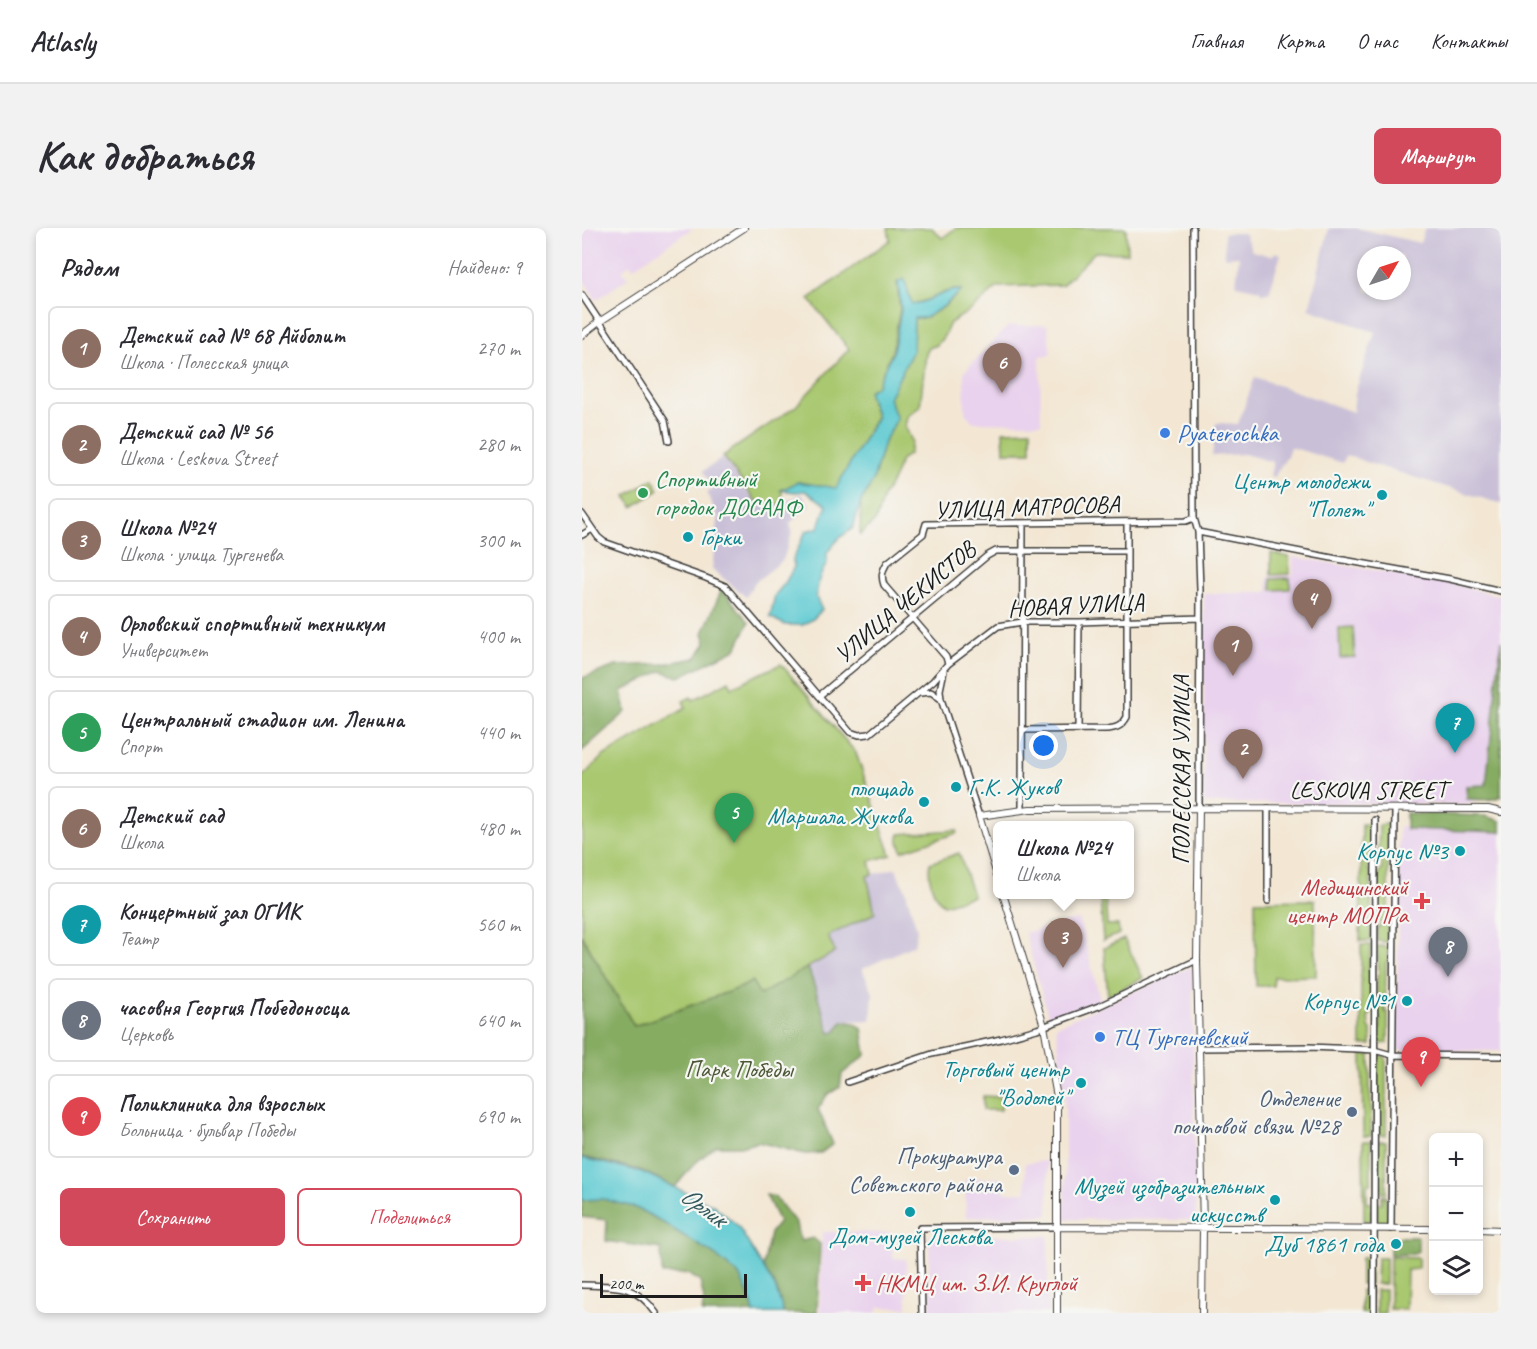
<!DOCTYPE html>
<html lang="ru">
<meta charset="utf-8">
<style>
:root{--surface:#fff;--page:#f2f2f3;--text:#2b2b33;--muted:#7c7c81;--line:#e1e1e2;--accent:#d1495b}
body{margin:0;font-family:Caveat,sans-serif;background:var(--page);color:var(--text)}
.controls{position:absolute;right:18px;bottom:18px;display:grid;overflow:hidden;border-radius:9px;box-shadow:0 3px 9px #0003}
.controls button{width:54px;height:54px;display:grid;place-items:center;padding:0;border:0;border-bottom:2px solid var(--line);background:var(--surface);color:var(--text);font:30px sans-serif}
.compass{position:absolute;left:775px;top:18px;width:54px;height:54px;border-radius:50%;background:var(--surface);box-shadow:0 3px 9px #0003;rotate:51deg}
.scale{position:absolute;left:18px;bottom:15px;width:147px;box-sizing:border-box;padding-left:6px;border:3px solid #1c1c1c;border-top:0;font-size:16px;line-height:21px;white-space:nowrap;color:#1c1c1c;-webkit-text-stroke:4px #f6f6f2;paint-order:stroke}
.you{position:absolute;left:462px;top:518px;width:21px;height:21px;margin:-15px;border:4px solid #fff;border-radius:50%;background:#1a73e8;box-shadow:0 0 0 9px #1a73e833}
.badge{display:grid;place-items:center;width:39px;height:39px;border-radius:50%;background:var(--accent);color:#fff;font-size:20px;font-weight:700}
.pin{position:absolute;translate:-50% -50px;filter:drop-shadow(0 2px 3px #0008)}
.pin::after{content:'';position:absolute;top:32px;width:21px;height:18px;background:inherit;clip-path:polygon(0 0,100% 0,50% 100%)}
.popup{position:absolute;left:411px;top:593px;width:141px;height:78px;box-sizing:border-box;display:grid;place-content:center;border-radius:9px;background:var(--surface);filter:drop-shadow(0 2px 4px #0005);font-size:20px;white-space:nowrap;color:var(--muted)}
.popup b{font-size:22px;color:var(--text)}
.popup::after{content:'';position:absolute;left:50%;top:100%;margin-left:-12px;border:12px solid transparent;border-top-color:var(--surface)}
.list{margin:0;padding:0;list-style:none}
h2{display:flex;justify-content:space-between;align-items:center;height:78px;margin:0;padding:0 24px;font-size:26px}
h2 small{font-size:20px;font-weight:400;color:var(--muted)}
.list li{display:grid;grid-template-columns:39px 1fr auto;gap:18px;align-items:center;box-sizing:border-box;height:84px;margin:0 12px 12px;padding:0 12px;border:2px solid var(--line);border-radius:9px}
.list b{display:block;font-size:22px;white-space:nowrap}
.list p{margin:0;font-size:20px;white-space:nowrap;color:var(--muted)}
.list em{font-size:20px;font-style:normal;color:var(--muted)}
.actions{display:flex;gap:12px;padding:18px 24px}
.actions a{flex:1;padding:14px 0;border:2px solid var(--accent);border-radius:9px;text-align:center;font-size:21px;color:var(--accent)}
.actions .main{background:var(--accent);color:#fff}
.icon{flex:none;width:33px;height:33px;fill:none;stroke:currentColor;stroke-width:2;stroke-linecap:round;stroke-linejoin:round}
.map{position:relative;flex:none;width:919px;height:1085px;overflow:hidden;border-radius:9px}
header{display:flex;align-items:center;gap:36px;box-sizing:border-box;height:84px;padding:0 30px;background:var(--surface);border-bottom:2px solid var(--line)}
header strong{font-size:28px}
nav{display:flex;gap:33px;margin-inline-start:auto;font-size:21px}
.intro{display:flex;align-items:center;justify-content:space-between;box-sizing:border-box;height:144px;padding:0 36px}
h1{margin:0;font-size:42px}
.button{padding:15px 27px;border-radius:9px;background:var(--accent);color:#fff;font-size:21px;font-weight:700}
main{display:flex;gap:36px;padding:0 36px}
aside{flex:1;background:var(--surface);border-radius:9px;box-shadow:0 3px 9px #0003}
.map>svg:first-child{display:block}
.built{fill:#e9d2ed}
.industrial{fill:#c9bfd7;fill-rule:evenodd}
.green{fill:#a9c870;stroke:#627246;stroke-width:1.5}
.forest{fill:#86ac62;stroke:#51643f;stroke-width:1.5}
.water{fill:#5dcad2;stroke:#3c7377;stroke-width:1.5}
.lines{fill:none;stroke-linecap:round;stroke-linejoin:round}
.minor-casing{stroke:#3c3a38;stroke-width:8}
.major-casing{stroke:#3c3a38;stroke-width:8}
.minor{stroke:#fff;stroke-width:5}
.major{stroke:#fff;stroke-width:6}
.shop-dot{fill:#3f7fe0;stroke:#f6f6f2;stroke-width:2}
.leisure-dot{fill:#2e9e5b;stroke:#f6f6f2;stroke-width:2}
.culture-dot{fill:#0f9aa8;stroke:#f6f6f2;stroke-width:2}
.health-dot{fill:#e0444e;stroke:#f6f6f2;stroke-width:2}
.service-dot{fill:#5c6f8a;stroke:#f6f6f2;stroke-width:2}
.labels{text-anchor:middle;stroke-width:4.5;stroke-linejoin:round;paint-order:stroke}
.shop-label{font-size:24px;fill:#366cbe;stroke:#f6f6f2;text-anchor:start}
.leisure-label{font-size:24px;fill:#27864d;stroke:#f6f6f2;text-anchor:start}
.culture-label{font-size:24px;fill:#0d838f;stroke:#f6f6f2;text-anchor:end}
.street-label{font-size:24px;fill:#1c1c1c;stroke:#f6f6f2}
.health-label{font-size:24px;fill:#be3a42;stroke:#f6f6f2;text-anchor:end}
.park-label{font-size:24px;fill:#4d5839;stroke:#f6f6f2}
.service-label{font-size:24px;fill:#4e5e75;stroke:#f6f6f2;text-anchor:end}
.water-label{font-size:26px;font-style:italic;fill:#33595c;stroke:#f6f6f2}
</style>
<header>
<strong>Atlasly</strong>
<nav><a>Главная</a><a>Карта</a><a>О нас</a><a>Контакты</a></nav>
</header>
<div class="intro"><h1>Как добраться</h1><a class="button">Маршрут</a></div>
<main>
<aside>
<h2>Рядом<small>Найдено: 9</small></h2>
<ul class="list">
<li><span class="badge" style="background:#8d6e63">1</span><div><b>Детский сад № 68 Айболит</b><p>Школа · Полесская улица</p></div><em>270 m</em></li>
<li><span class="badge" style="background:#8d6e63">2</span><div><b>Детский сад № 56</b><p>Школа · Leskova Street</p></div><em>280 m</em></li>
<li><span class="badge" style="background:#8d6e63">3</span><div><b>Школа №24</b><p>Школа · улица Тургенева</p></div><em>300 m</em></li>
<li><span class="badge" style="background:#8d6e63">4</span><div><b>Орловский спортивный техникум</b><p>Университет</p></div><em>400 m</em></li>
<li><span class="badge" style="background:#2e9e5b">5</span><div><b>Центральный стадион им. Ленина</b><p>Спорт</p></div><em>440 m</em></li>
<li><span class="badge" style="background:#8d6e63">6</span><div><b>Детский сад</b><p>Школа</p></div><em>480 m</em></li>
<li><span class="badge" style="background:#0f9aa8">7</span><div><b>Концертный зал ОГИК</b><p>Театр</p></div><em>560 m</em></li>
<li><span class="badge" style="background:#6b7280">8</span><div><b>часовня Георгия Победоносца</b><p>Церковь</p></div><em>640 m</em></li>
<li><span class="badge" style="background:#e0444e">9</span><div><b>Поликлиника для взрослых</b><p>Больница · бульвар Победы</p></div><em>690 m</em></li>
</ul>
<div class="actions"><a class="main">Сохранить</a><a>Поделиться</a></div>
</aside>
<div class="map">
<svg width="919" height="1085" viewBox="0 0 919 1085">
<rect width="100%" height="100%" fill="#f6f6f2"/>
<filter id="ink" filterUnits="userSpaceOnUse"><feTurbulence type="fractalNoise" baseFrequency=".0167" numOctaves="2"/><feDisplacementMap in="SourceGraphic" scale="12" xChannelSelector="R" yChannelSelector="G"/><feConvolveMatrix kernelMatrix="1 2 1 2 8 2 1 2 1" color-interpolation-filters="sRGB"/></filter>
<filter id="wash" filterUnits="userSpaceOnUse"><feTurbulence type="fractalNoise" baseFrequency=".008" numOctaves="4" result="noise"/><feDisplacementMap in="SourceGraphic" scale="24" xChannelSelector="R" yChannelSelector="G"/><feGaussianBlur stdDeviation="1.35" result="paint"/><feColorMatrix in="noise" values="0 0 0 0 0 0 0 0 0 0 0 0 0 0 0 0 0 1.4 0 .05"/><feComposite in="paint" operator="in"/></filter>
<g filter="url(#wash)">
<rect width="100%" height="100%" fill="#f3e7d4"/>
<path class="built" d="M0 0H111L51 40 48 36 40 42 46 50 14 72 0 49Z
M465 97 469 127 458 128 459 195 391 194 383 185 382 144 426 98Z
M711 329 862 354 919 368V456L907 570 881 576 622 575V366L686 364V349L711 347Z
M817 598 919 602V823L815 822Z
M497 691 519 775 467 791 443 705Z
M610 739 614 992 483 991V871L474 798Z
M466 933V987L384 989 383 951 421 950 422 965 444 964 443 935Z
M240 1004 311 1005V1030L324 1031 325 1080 296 1079V1084L294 1085H238Z
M347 1008H466V1085H348Z"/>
<path class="industrial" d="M747 0H775L838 15 843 0H919V276L793 237 764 227 761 235 708 219 705 229 696 242 693 249 688 248 691 234 662 226 630 228 634 195 656 196 673 149 771 184 773 165 793 104 727 81ZM784 27H820V63H784Z
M642 5H662L670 23 689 28 694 24 699 26 687 65H678V62L654 57 657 28 643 29Z
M141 230 173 274 190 280 220 266 228 277 208 295 210 305 201 332 172 355 164 369 130 341 136 289 125 265 131 261 121 243Z
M314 640 319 654 323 660 335 702 332 717 280 741 291 765 289 792 262 793 253 804 249 806 226 739 253 724 246 708 293 685 285 648Z"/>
<path class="green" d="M306 0H350L360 10 374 0H544L545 25 513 24 480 57 416 59 389 82 368 95 362 108 355 117 347 120 344 126 338 178 325 189 323 198 330 213 327 226 319 232 312 250 301 269 294 292 278 307 279 273 291 253 302 214 315 191 307 170 331 122 332 90H343L362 79 380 62C362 60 348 74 330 76L322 51 315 54 318 81 310 124 294 159 286 163 294 189 254 261 216 254 200 262 201 274 193 278 174 273 141 228 214 178 267 121 227 71 308 12Z
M449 202V224H422L421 203Z
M71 251 77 262 51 279 44 268Z
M689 325 707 329 708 346 689 347Z
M708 350V361L690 362 689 351Z
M771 399 773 429 758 430 757 400Z
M199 436 274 525 309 627 288 633 291 646 285 648 293 685 246 708 253 724 178 767 170 754 160 759 52 798 0 708V549L21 528 104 480 101 473 109 469 111 472 147 453 150 459Z
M780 596H790V630L787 633 786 642 789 645V684L786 687V697L789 700V713H778Z
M806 596V714L795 713V701L798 698V686L796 684V645L800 642V634L796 631 797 597Z
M375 602V605L320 623 316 610 317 606Z
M377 625 391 668 362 677C351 670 345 648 348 635Z
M518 667H523L525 697H536L537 706 521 713Z
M733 672 734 748 692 749 691 758H674L673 673Z
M542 711 561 750 526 768 522 720Z
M779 717H789C789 728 784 739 789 748V786L786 789 787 800 789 802V817H779Z
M795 718 806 719V732L804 735 803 784H806V815L794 816 795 802 798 800V788L795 786V748L797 745Z
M780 826 788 827V858L787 859C789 870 791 886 788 896L789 898V908H781Z
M796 826 800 827 804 830V907H796L797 897 795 892V866L796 859 795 858Z
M401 868 419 869V882H401Z
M781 913H789V956H785V975H789V994H782Z
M795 913H804V965H800L799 957 795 956Z
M800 968H804C804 977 806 985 806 995L795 994V975H800Z
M808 1029 836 1030V1041L825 1042 824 1081H808Z
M779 1030H788V1056H779Z
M795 1030H804V1056H794Z
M779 1062H788V1085H779Z
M794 1062H803V1085H794Z"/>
<path class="forest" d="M140 361 167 394 154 421 97 449 79 443 40 463 44 484 0 523V450L34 438 81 436 114 430 124 415 121 405Z
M919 413V568C909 573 896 572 885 571L884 558 904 557Z
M824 585 903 588 919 593V604L824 601Z
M0 708 52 798 160 759 170 753 178 767 226 739 248 805 253 804 261 793 272 795 280 800 284 827 260 846 258 859 245 867 236 881 251 916 239 925 223 926 176 914 162 918H134L111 937 93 959 58 942 0 929Z
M184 967 193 969 214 995 216 1006 219 1013 231 1010 238 1016 235 1085H201V1082L194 1059 181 1039 188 1005 197 994Z
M21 971 52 979 72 989 133 1027 157 1047 168 1069 172 1085H120L122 1071 118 1053 106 1046H80L79 1021 24 1013 25 992 0 989V972Z
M808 1009H836V1023L832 1026 808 1027Z"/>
<path class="water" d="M322 51 330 76C349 75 361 61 380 62L361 79 343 90H332L331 122 307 170 315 191 302 214 291 253 279 273 271 300 256 311 245 325V334L237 351 234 369 240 382 231 391 221 397H203L188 389 193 367 203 355 212 339 211 331 224 303 236 300 245 277 223 263 214 264 199 262 216 254 254 260 295 189 286 163 294 159 311 124 319 82 316 54Z
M0 930 60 944 131 977 156 998 193 1059 201 1082V1085H172L168 1069 157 1047 133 1027 72 989 52 979 21 971 0 972Z"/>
</g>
<g filter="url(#ink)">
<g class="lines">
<defs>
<path id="minor" d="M611 0 612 290 616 304 618 361 617 580
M0 67 83 193 87 213
M0 286 16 309 22 314 124 350 143 358 268 504 277 507 287 506 351 453 366 436 416 398 440 394H497L618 390
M616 304 750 330 868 351 919 363
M0 307 10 301
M366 436 364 429 302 357C299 348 300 343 305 335L341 306 344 296 604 293 612 290
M362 443 358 462 359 471 397 588
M339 465 349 464 359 471
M237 468 405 328 414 323H544
M440 502 525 501C535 500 540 498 545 489V294
M496 502 497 394
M686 580V673
M440 582 441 295
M618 820 727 819 776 821 792 822 810 827 919 828
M266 854 350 826 419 811 455 801 517 778 615 732
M809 1001 813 581
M0 1057C33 1058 53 1055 74 1085
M340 1085 338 1000 475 999
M792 1085 793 592"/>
<path id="major" d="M0 107 17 94 162 0
M617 580 615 732 621 1000 620 1085
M415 647 397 588 448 581 617 580 906 581 919 584
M421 666 462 798 475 869V1085
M475 999 852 1001
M897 1001 919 1002"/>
</defs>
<use href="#minor" class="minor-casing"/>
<use href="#major" class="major-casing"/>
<use href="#minor" class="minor"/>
<use href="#major" class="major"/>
</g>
</g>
<g class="shop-dot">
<circle cx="583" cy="205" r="6"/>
<circle cx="518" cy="809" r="6"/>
</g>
<circle class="leisure-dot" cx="61" cy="265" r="6"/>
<g class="culture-dot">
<circle cx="800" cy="267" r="6"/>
<circle cx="106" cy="309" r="6"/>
<circle cx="374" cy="559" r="6"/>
<circle cx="342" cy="574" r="6"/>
<circle cx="878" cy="623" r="6"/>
<circle cx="825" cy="773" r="6"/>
<circle cx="499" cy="855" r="6"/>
<circle cx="693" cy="972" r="6"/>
<circle cx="328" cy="984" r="6"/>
<circle cx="814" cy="1016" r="6"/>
</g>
<g class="health-dot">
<path d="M837 664h6v6h6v6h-6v6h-6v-6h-6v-6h6z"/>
<path d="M278 1046h6v6h6v6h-6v6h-6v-6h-6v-6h6z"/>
</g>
<g class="service-dot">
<circle cx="770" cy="884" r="6"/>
<circle cx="432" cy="942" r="6"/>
</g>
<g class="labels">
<g class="shop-label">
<text x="595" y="213">Pyaterochka</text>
<text x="530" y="817">ТЦ Тургеневский</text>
</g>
<g class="leisure-label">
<text x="73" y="259">Спортивный<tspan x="73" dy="28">городок ДОСААФ</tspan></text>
</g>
<g class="culture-label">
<text x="788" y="261">Центр молодежи<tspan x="788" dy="28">"Полет"</tspan></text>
<text x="118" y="317" text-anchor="start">Горки</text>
<text x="386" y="567" text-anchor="start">Г.К. Жуков</text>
<text x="330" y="568">площадь<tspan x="330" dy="28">Маршала Жукова</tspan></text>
<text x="866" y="631">Корпус №3</text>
<text x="813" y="781">Корпус №1</text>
<text x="487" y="849">Торговый центр<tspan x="487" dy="28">"Водолей"</tspan></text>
<text x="681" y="966">Музей изобразительных<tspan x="681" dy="28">искусств</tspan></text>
<text x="328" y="1016" text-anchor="middle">Дом-музей Лескова</text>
<text x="802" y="1024">Дуб 1861 года</text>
</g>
<g class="street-label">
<text transform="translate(445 279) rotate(-2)" y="8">УЛИЦА МАТРОСОВА</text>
<text transform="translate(323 374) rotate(-40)" y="8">УЛИЦА ЧЕКИСТОВ</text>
<text transform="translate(494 377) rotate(-3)" y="8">НОВАЯ УЛИЦА</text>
<text transform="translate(599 542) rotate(-90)" y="8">ПОЛЕССКАЯ УЛИЦА</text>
<text x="786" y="570">LESKOVA STREET</text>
</g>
<g class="health-label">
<text x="826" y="667">Медицинский<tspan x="826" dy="28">центр МОПРа</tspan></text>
<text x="294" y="1063" text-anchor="start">НКМЦ им. З.И. Круглой</text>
</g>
<g class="park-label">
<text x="157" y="849">Парк Победы</text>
</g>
<g class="service-label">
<text x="758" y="878">Отделение<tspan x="758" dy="28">почтовой связи №28</tspan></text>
<text x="420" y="936">Прокуратура<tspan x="420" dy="28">Советского района</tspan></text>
</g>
<g class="water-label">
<text transform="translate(122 978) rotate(36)" y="9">Орлик</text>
</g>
</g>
</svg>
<div class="controls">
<button>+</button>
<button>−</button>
<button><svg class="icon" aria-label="layers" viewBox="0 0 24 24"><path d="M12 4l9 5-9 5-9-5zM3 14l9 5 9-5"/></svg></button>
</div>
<svg class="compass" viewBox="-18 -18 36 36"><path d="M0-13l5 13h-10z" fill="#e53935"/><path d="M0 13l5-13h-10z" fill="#7c7c81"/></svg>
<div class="scale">200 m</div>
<div class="you"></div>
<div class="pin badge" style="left:651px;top:448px;background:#8d6e63">1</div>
<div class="pin badge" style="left:661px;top:551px;background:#8d6e63">2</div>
<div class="pin badge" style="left:481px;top:740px;background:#8d6e63">3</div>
<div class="popup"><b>Школа №24</b>Школа</div>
<div class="pin badge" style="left:730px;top:401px;background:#8d6e63">4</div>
<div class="pin badge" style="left:152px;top:615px;background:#2e9e5b">5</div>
<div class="pin badge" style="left:420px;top:165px;background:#8d6e63">6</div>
<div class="pin badge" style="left:873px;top:525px;background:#0f9aa8">7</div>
<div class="pin badge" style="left:866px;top:749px;background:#6b7280">8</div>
<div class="pin badge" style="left:839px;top:859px;background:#e0444e">9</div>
</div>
</main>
